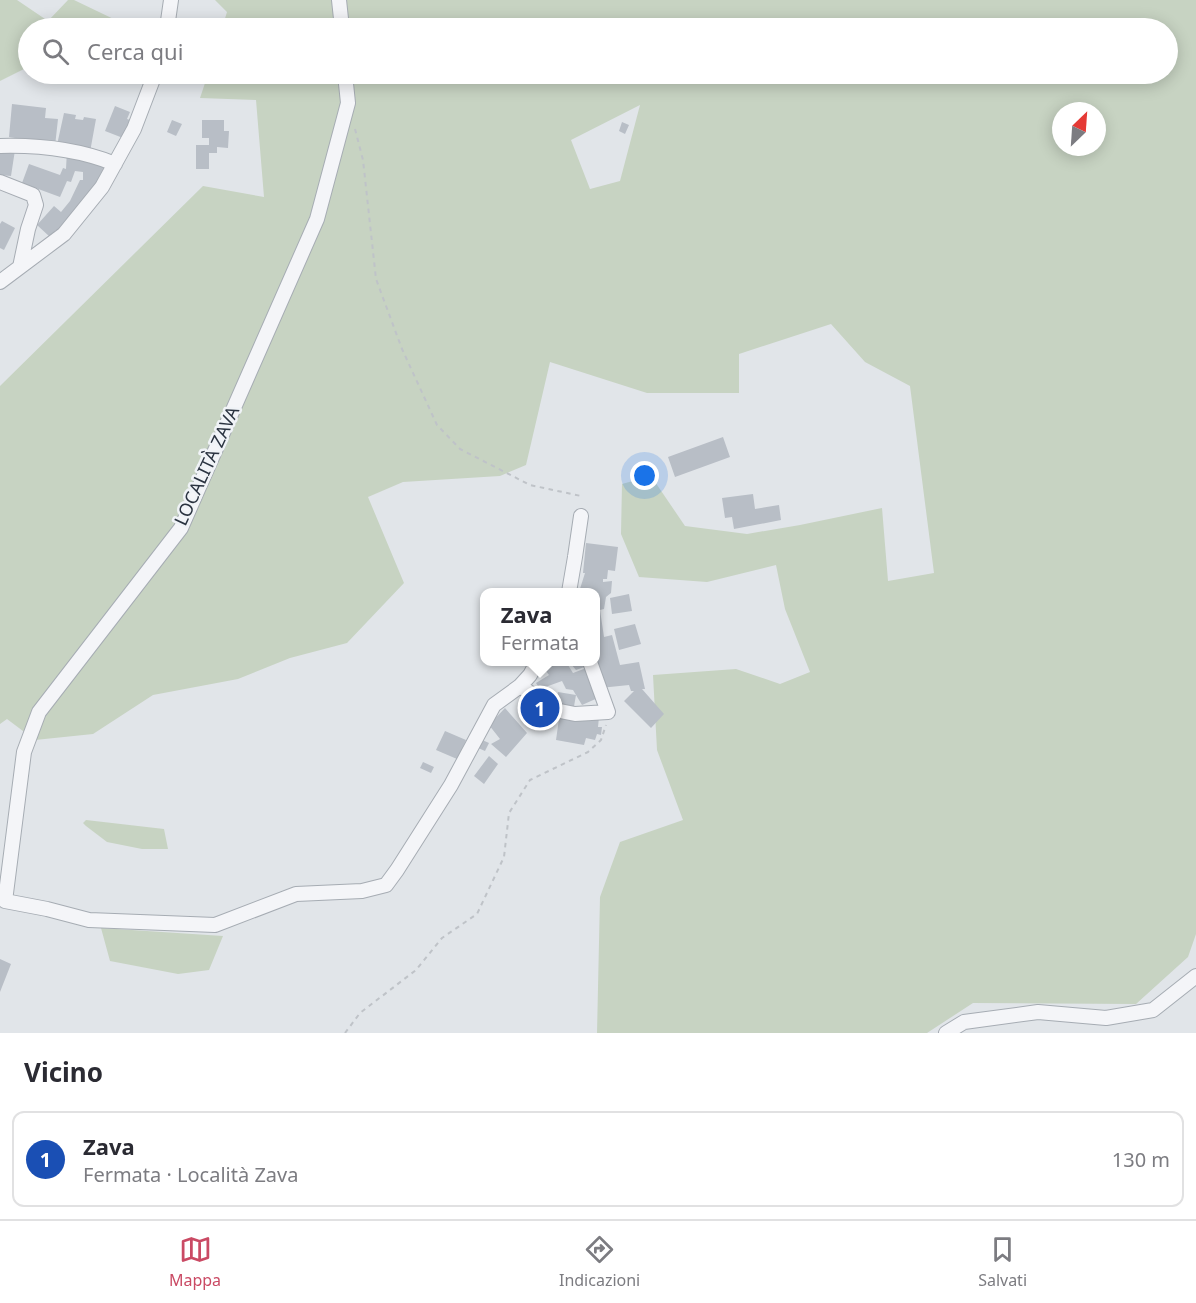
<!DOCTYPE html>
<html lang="it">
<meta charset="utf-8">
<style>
:root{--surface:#fff;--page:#f7f7f7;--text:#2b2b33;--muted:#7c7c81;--line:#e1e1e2;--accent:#ca4a64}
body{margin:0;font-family:"Noto Sans",sans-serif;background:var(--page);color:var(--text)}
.compass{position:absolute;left:1052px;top:102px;width:54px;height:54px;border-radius:50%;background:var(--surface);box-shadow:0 3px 15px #0003;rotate:25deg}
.you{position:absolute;left:645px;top:476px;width:21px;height:21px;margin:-15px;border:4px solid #fff;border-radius:50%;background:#1a73e8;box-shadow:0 0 0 9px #1a73e833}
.badge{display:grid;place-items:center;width:39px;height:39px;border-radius:50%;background:var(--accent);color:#fff;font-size:20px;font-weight:700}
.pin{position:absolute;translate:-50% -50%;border:3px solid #fff;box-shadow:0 2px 6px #0006}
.popup{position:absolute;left:480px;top:588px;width:120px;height:78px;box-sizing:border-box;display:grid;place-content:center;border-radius:12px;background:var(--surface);filter:drop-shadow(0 2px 4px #0005);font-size:20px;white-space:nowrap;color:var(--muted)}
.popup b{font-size:22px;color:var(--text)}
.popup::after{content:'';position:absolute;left:50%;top:100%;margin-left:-12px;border:12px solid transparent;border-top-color:var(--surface)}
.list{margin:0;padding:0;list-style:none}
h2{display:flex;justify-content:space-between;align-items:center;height:78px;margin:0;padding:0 24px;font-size:26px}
h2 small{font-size:20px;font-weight:400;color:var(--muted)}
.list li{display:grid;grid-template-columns:39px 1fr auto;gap:18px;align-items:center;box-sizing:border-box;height:96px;margin:0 12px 12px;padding:0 12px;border:2px solid var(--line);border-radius:12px}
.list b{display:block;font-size:22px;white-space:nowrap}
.list p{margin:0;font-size:20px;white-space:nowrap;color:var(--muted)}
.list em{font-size:20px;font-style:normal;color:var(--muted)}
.icon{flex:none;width:33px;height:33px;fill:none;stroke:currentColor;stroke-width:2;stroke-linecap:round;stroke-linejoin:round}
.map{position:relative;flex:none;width:1196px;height:1033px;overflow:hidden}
.search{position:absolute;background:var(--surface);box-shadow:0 3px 15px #0003;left:18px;right:18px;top:18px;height:66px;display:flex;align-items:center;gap:15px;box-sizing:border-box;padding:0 21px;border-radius:33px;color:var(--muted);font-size:22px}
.sheet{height:186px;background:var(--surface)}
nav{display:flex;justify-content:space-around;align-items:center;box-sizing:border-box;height:84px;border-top:2px solid var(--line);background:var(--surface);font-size:16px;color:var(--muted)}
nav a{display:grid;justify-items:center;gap:3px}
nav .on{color:var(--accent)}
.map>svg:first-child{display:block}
.green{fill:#c7d3c2;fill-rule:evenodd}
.building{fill:#b8bec6}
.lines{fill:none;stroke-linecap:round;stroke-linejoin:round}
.street-casing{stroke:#a6acb3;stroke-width:16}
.path{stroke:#bfc3c8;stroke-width:2;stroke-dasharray:4.5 4.5;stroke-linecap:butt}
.street{stroke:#f4f5f8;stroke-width:14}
.labels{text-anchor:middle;stroke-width:5;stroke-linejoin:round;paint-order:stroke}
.street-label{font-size:18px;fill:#2a3340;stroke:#f0f3f7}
</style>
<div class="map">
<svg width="1196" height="1033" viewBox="0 0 1196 1033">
<rect width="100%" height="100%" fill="#e1e5e9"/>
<path class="green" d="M0 0H17L48 21 68 0H74L124 24V28H28V67L0 81Z
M215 0H1196V934L1188 957 1136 1004 973 1003 927 1033H597L600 897 620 842 683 820 657 750 653 675 736 669 780 684 810 672 785 609 776 565 707 582 639 577 621 534 622 484 651 476 685 526 747 534 800 525 882 508 888 581 934 573 910 386 865 362 831 324 739 354V393H647L550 362 526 465 500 476 403 482 368 497 404 583 347 643 290 658 238 679 153 695 93 734 35 740 7 719 0 724V386L203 186 264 197 256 100 200 98 208 74H1168V28H222L227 12ZM640 105 620 181 590 189 571 140ZM1061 111H1097V147H1061Z
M86 820 164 829 168 849H142L107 842 86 826 83 823Z
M101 928 223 936 209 970 178 974 110 961Z"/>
<path class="building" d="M12 104 46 108 45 118 58 119 55 146 15 143V138L9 137Z
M115 106 130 112 127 119 130 120 123 138 105 131Z
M64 113 76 115 75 119 83 120 84 117 96 119 90 152 57 145Z
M172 120 182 124 176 136 167 132Z
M202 120H224V131H229L228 148 217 147V153H209V169H196V145H209V138H202Z
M622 122 629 125 625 134 619 131Z
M0 148 15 150 11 176 0 175Z
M67 150 106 164 97 181V191L61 234 56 230 50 237 37 225 54 206 61 212 70 201 80 180H83V172L75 171 71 182 67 181 60 197 22 183 29 164 60 175 63 168 66 169Z
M2 221 15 228 4 250 0 248V224Z
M723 437 730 457 675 477 668 457Z
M753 494 755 509 779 505 781 520 734 529 732 517 725 518 722 498Z
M586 543 618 547 615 571 608 570 607 579H603V582L612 581 611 593 606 597 604 609 600 610 604 637 612 635 620 665 639 662 645 689H642L664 714 651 728 624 701 634 691H631L629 685 600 688 596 662V592H579L585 573H583Z
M629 594 632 611 612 614 610 598Z
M635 624 641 644 619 650 614 629Z
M542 662H588L590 665 576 670 571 664 568 665 573 673 589 667 600 697 582 705 573 690 566 689 562 681 540 689 536 683 549 675 543 667Z
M558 692 576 695 573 712 555 709Z
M505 708 527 733 506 757 491 744 500 739 489 725Z
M560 712 599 717 598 727H602L601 735 597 734 595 740 586 738 584 745 556 740Z
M445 731 466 740 457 759 436 750Z
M480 739 489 743 485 751 476 747Z
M489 756 498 764 484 784 474 776Z
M423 762 434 767 431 773 420 768Z
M0 959 11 964 0 992Z"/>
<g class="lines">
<defs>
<path id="street" d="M339 0 342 28
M167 28 171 0
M345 74 348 103 317 219 181 528 39 712 24 752 5 901 47 909 89 920 215 925 296 894 362 891 386 885 397 870 451 785 494 705 520 686 530 675 537 662
M0 146C39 145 78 149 115 164
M0 182 33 195 36 205 28 229 20 267
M0 282 64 234 102 187 134 129 155 74
M569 592 575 557 581 516
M520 686 555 710 575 714 608 712 590 662
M946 1033 964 1022 1038 1012 1106 1018 1153 1010 1196 976"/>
</defs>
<use href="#street" class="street-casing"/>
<path class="path" d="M355 129 363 160 376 279 402 349 437 425 460 449 530 485 581 496
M345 1033 360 1013 416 970 442 938 477 914 504 857 509 813 530 780 588 752 601 740 606 725"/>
<use href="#street" class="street"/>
</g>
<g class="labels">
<g class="street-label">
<text transform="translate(207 466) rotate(-65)" y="6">LOCALITÀ ZAVA</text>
</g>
</g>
</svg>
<svg class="compass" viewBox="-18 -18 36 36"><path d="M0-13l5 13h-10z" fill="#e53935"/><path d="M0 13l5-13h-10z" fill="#7c7c81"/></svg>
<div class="you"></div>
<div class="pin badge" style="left:540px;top:708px;background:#1a4fb4">1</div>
<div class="popup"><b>Zava</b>Fermata</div>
<div class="search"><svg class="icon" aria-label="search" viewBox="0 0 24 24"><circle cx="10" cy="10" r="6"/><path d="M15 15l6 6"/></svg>Cerca qui</div>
</div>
<section class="sheet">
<h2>Vicino<small></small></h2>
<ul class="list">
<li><span class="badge" style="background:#1a4fb4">1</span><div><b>Zava</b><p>Fermata · Località Zava</p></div><em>130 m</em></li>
</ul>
</section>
<nav>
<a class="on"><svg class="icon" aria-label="map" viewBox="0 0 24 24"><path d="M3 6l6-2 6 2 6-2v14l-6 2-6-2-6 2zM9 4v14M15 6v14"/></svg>Mappa</a>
<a><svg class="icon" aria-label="directions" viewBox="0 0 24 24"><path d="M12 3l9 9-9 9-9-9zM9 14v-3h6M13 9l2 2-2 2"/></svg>Indicazioni</a>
<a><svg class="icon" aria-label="saved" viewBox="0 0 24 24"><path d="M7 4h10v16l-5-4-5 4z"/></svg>Salvati</a>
</nav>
